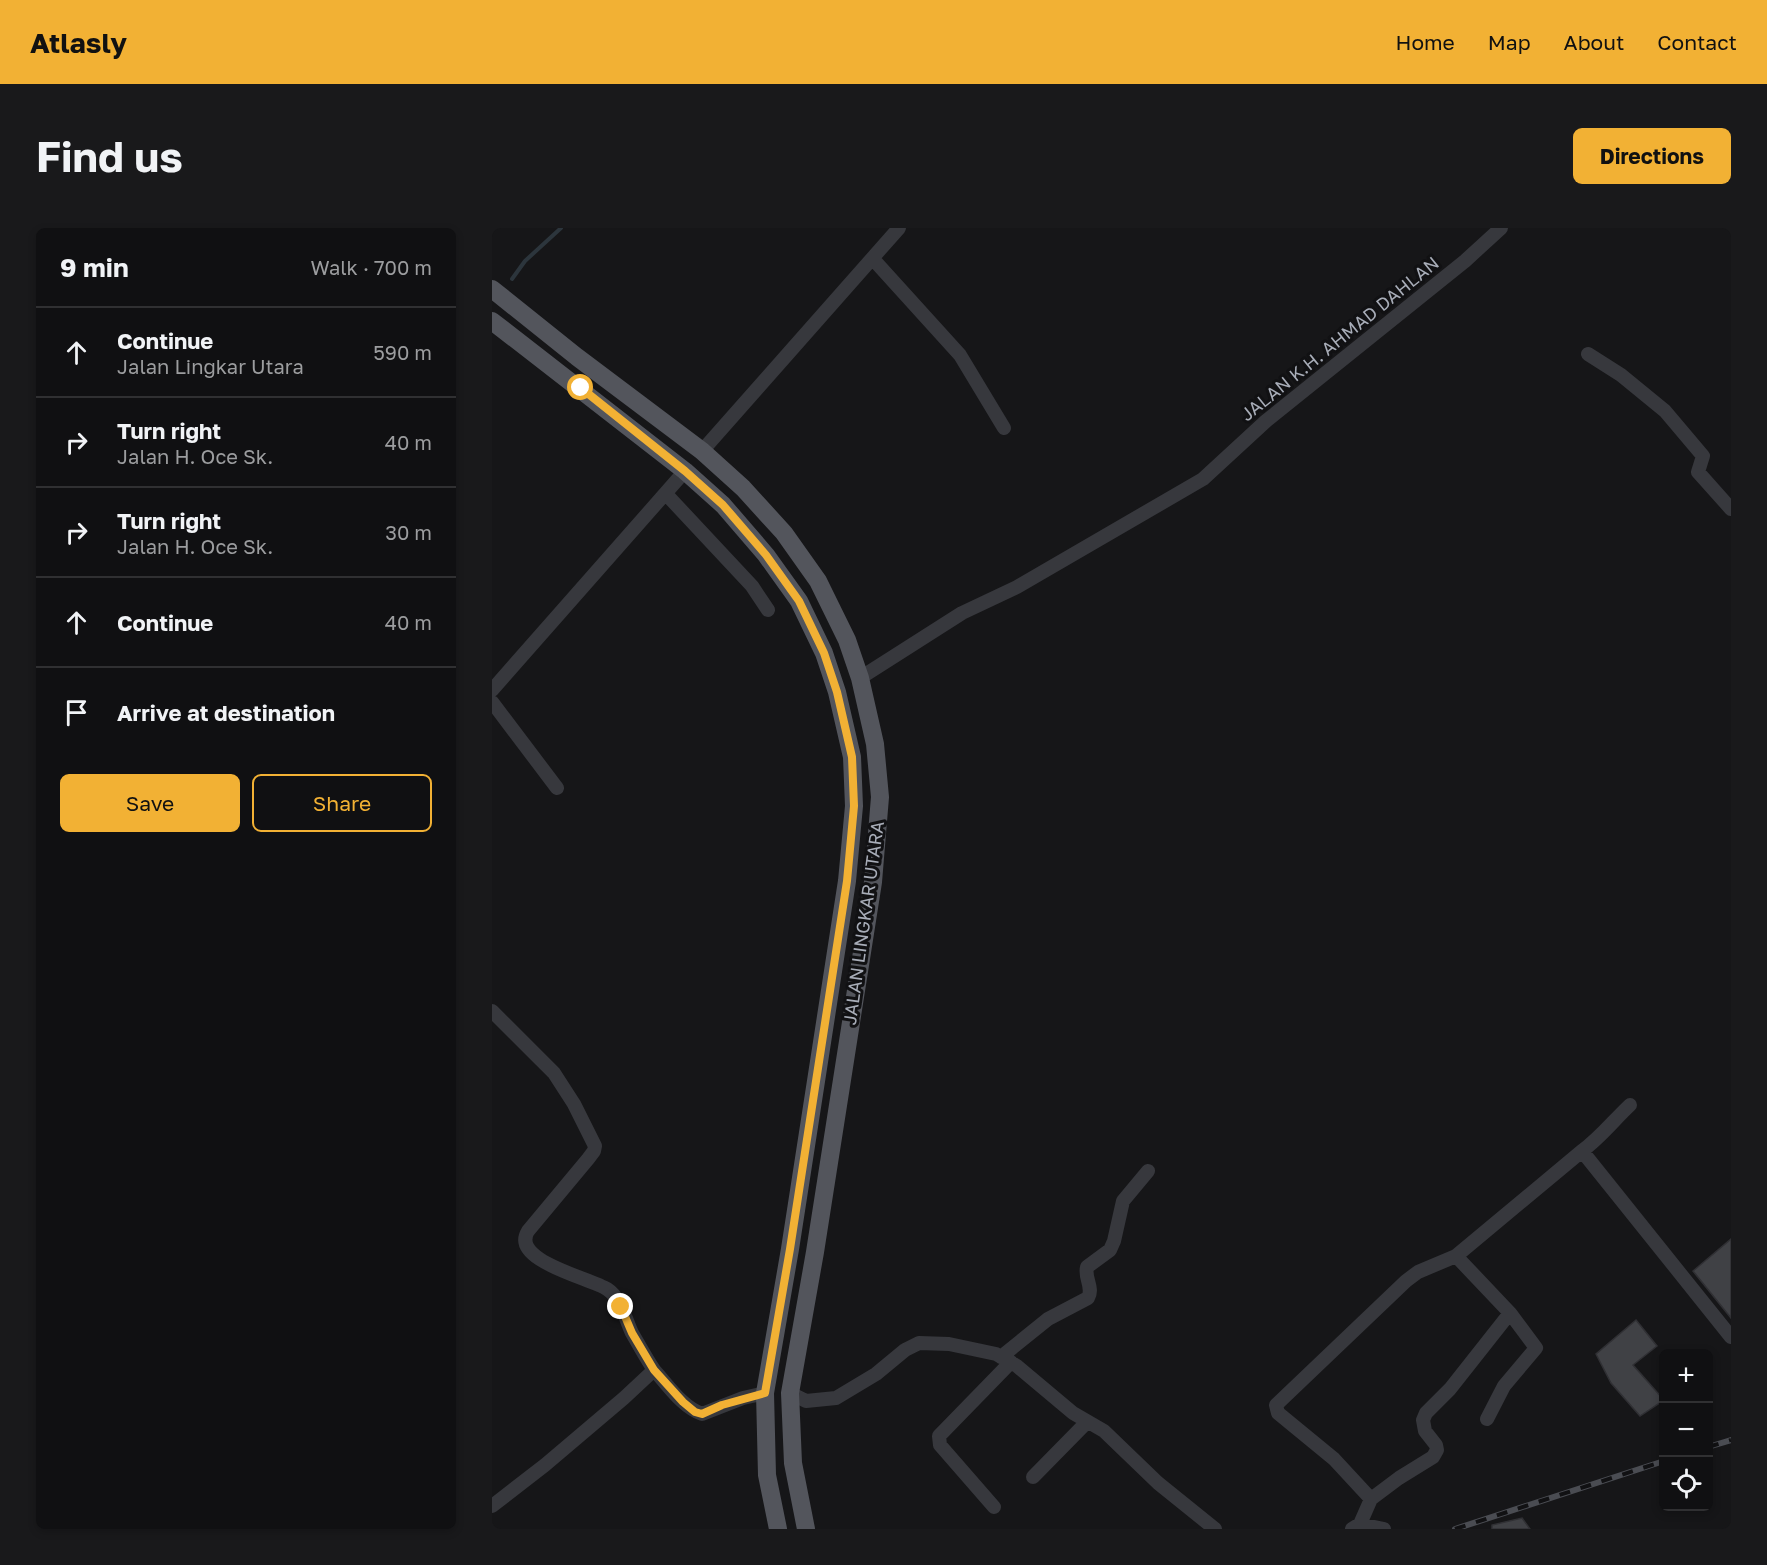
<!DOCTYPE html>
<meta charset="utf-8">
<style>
:root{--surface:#101012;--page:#19191b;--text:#f1f3f6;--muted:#9c9d9f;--line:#303032;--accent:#f2b134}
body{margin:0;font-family:"Golos Text",sans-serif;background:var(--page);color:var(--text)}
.controls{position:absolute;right:18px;bottom:18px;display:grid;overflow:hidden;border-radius:9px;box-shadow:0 3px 9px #0003}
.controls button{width:54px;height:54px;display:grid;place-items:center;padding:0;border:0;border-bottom:2px solid var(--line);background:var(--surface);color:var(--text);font:30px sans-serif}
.stop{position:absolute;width:18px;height:18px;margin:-14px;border:4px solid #f2b134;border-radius:50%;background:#fff}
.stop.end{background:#f2b134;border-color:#fff;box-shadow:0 2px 6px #0008}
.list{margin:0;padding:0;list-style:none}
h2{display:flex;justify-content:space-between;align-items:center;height:78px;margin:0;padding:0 24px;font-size:26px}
h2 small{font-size:20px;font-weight:400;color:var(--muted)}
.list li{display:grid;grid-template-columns:39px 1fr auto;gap:18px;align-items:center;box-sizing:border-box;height:90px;padding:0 24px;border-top:2px solid var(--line)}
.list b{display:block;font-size:22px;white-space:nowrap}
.list p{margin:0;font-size:20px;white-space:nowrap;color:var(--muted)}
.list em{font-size:20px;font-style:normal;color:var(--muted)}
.actions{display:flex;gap:12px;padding:18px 24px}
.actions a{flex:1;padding:14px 0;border:2px solid var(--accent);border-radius:9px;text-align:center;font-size:21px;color:var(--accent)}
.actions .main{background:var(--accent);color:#111}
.icon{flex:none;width:33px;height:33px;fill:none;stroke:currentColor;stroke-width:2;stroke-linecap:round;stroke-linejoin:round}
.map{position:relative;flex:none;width:1239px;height:1301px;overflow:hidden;border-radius:9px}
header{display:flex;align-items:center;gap:36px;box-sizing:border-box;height:84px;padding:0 30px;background:var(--accent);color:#111}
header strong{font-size:28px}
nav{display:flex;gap:33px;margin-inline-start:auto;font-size:21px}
.intro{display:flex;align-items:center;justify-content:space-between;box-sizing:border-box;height:144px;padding:0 36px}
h1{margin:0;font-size:42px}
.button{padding:15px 27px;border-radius:9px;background:var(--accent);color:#111;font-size:21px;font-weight:700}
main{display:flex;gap:36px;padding:0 36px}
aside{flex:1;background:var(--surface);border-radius:9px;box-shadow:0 3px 9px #0003}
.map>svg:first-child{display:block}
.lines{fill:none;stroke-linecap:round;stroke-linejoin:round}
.stream{stroke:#2c353c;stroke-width:4}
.building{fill:#404145;stroke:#303034;stroke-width:1.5}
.minor{stroke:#37383d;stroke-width:14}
.major{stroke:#53555c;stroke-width:18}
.rail-casing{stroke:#4a4c52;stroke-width:6}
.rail{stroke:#111113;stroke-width:4;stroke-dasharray:11;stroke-linecap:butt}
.route{stroke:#f2b134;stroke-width:8}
.labels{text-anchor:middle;stroke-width:6;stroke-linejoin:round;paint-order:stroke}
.street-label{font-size:18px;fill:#a8adb8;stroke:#111113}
</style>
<header>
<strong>Atlasly</strong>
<nav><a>Home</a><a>Map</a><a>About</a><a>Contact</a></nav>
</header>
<div class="intro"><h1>Find us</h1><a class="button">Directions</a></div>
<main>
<aside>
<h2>9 min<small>Walk · 700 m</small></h2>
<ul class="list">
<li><svg class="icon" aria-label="ahead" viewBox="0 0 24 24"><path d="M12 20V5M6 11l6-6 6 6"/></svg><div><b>Continue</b><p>Jalan Lingkar Utara</p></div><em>590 m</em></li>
<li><svg class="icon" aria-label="right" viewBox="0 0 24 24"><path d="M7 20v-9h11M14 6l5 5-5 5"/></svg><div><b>Turn right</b><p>Jalan H. Oce Sk.</p></div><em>40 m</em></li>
<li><svg class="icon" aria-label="right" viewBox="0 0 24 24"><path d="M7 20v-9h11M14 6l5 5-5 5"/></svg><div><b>Turn right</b><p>Jalan H. Oce Sk.</p></div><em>30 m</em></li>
<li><svg class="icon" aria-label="ahead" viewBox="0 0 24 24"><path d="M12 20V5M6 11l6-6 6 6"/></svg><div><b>Continue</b></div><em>40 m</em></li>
<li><svg class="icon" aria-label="arrive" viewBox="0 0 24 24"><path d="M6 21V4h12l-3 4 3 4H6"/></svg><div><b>Arrive at destination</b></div></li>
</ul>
<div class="actions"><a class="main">Save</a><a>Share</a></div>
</aside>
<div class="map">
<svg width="1239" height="1301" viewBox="0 0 1239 1301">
<rect width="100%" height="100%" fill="#161618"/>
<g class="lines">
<path class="stream" d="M20 51 33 33 69 0"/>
</g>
<path class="building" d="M1239 1011V1090L1201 1043Z
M1144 1092 1165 1118 1141 1137 1172 1172 1148 1188 1119 1155 1104 1126Z
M1030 1290 1038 1301H1000V1297Z"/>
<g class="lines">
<path class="minor" d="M381 31 468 127 512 200
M1096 126 1129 147 1173 183 1211 228 1206 244 1239 281
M210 223 407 0
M174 266 260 358 276 382
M368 450 470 385 525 359 711 251 774 193 973 33 1009 0
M0 462 193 243
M0 474 65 560
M0 783 62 845 82 876 103 918 102 923 96 931 36 1003C18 1033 98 1050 115 1061 129 1070 133 1090 140 1105 147 1117 154 1130 162 1142L132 1170 53 1237 0 1278
M1090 923C1108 910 1121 893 1138 877
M509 1129 556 1091 596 1070C602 1060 592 1050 595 1039L618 1022 622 1013 631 973 656 943
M162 1142C176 1157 190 1179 210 1186L251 1170 273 1165
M298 1165 314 1173 344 1170 384 1146 413 1122 427 1115 457 1116 504 1126 525 1138 581 1185 612 1203 666 1255 723 1301
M995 1191 1012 1158 1044 1120 1018 1085
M541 1249 595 1194
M879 1271 842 1231 786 1185 784 1177 914 1053 926 1044 964 1028 1090 923 1239 1109
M502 1279 448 1217 447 1208 519 1134
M868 1296 879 1271 907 1250 941 1229 945 1222 944 1217 933 1203 931 1192 934 1185 958 1161 1018 1085 964 1028
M860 1301 868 1296 892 1301"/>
<path class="major" d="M0 61 85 129 210 223 251 260 292 305 326 353 355 412 368 450 383 516 388 569 381 654 323 1024 298 1165 301 1235 314 1301
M0 93 193 243 231 277 274 327 307 373 332 425 345 464 360 529 362 578 355 653 346 711 298 1021 273 1165 275 1247 286 1301"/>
<defs>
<path id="rail" d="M1216 1219 1239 1212
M963 1301 1172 1233"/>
</defs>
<use href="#rail" class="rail-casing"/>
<use href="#rail" class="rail"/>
</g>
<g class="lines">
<path class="route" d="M89 160 193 243 231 277 274 327 307 373 332 425 345 464 360 529 362 578 355 653 298 1021 273 1165 230 1177 210 1186 203 1184 191 1174 162 1142 140 1105 129 1079"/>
</g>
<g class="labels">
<g class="street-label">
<text transform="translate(848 111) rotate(-39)" y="6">JALAN K.H. AHMAD DAHLAN</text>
<text transform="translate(372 695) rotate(-82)" y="6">JALAN LINGKAR UTARA</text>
</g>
</g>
</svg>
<div class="controls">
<button>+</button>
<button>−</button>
<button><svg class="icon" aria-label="locate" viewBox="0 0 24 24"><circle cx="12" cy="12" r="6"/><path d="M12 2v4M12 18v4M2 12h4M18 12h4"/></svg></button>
</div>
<div class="stop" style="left:89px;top:160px"></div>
<div class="stop end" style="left:129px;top:1079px"></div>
</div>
</main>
